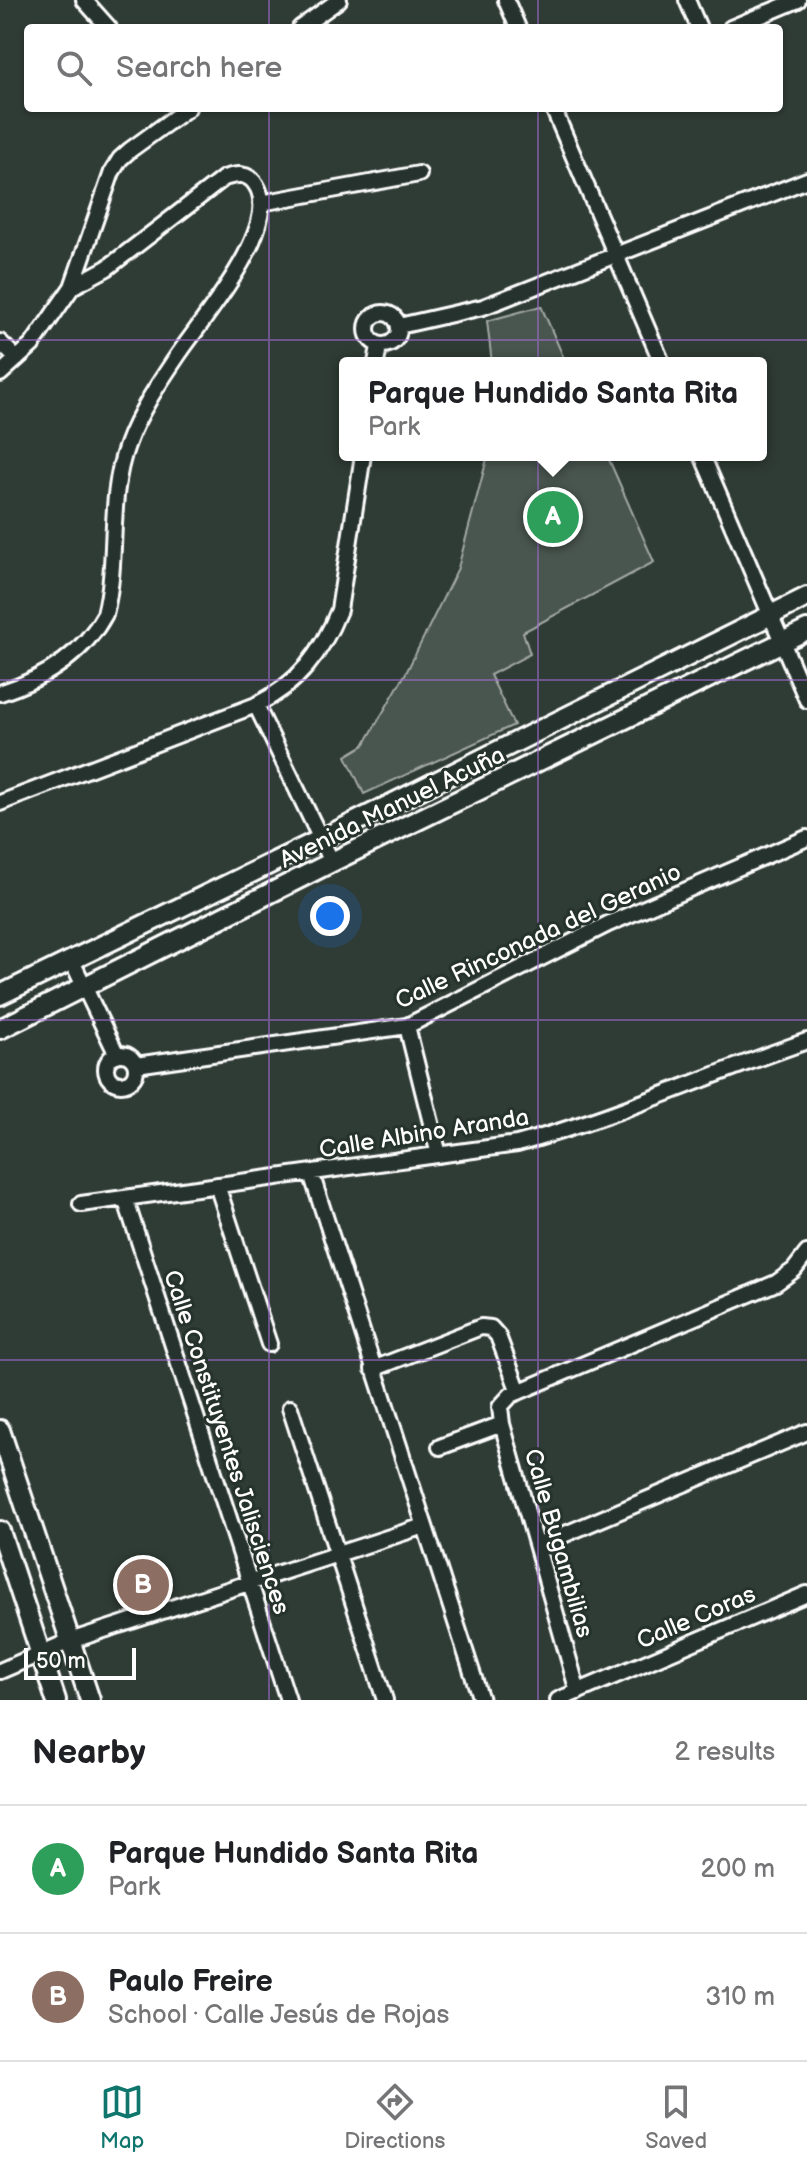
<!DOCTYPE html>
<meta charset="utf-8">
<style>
:root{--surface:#fff;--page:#f6f6f6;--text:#202124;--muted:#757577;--line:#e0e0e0;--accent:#0f766e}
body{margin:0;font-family:"Balsamiq Sans",sans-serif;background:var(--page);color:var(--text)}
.scale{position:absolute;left:24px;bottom:20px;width:112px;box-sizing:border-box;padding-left:8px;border:4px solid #fff;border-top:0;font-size:22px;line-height:28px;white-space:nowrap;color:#fff;-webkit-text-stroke:6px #26332d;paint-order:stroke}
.you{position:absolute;left:330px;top:916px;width:28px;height:28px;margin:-20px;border:6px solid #fff;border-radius:50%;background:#1a73e8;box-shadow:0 0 0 12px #1a73e833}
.badge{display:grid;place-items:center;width:52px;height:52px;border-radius:50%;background:var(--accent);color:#fff;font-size:26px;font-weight:700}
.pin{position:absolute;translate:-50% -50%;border:4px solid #fff;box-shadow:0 2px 8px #0006}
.popup{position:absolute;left:339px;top:357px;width:428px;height:104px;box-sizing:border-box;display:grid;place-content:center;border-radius:8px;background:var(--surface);filter:drop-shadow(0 2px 6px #0005);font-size:26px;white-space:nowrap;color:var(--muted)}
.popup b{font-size:30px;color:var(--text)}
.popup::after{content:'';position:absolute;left:50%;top:100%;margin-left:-16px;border:16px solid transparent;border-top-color:var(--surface)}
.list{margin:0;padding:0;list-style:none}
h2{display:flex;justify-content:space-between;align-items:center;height:104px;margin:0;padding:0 32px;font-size:34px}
h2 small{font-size:26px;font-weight:400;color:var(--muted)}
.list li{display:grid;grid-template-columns:52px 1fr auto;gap:24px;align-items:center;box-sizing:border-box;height:128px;padding:0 32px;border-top:2px solid var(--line)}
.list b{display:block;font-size:30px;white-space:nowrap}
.list p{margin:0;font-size:26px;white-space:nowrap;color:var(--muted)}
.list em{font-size:26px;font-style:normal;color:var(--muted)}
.icon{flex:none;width:44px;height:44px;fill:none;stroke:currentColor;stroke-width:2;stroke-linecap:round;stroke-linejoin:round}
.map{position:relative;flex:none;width:807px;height:1700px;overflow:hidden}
.search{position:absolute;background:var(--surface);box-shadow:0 2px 6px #0004;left:24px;right:24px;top:24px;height:88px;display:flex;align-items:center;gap:20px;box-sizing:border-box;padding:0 28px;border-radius:8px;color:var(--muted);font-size:30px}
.sheet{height:360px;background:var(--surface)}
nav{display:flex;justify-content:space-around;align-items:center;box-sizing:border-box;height:112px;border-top:2px solid var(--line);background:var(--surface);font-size:22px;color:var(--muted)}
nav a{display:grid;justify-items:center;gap:4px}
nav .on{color:var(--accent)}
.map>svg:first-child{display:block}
.green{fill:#4a544f;stroke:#a4aaa7;stroke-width:2}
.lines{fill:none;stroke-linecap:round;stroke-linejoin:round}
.street-casing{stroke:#fff;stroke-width:20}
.secondary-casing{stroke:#fff;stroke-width:24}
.street{stroke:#26332d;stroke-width:14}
.secondary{stroke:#26332d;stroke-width:18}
.grid{fill:none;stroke:#a36bd2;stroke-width:2;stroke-opacity:0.55}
.labels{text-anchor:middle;stroke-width:6;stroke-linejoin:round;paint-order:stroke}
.street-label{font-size:24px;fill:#fff;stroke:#26332d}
</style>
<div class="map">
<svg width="807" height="1700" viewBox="0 0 807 1700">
<rect width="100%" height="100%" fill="#2f3b35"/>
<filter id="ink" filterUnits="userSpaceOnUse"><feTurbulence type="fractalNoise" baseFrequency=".0125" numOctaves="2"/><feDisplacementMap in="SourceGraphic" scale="16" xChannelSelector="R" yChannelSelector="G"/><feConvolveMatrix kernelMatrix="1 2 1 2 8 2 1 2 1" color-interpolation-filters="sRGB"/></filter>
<g filter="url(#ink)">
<path class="green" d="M541 306 566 363H492L487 321Z
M488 455H607L654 562 523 632 530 654 490 675 514 725 364 794 346 756 364 745 407 671 458 568Z"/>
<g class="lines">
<defs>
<path id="street" d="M84 0 109 28
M506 0 518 28
M687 0 699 28
M300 28 339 0
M731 28 798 0
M553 108 662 363
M261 203 419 174
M367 329a16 16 0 1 1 32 0a16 16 0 1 1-32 0Z
M399 326 483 307 807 180
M0 342 17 359
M376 363 379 346
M0 374 32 345 72 287 112 172 120 159 130 150 188 108
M702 455 807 700
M0 693C43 679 83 655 105 614 119 559 107 499 127 445 138 414 159 383 178 355 200 322 283 226 256 185 248 172 236 174 224 178L107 268 72 287
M256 705 332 862
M0 803 256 705C299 683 321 654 339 610L363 455
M72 961 117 1055
M407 1026 439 1155
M106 1069a15 15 0 1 1 30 0a15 15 0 1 1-30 0Z
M136 1065 407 1026 608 924 807 838
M311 1173 481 1700
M217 1185 269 1344
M125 1198 288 1700
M81 1204 517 1144C616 1117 710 1074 807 1041
M373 1369 481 1327 491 1328 498 1336 519 1392
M290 1408 385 1700
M440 1447 502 1424
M537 1546 807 1432
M0 1671 70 1641 424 1526
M578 1692 502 1424 500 1407 511 1395 776 1283 794 1270 807 1253
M558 1700 807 1594"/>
<path id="secondary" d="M0 995 321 839 807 597
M0 1029 332 862 807 630
M0 1430 90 1700
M0 1531 56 1700"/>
</defs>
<use href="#street" class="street-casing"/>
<use href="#secondary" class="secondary-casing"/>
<use href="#street" class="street"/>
<use href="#secondary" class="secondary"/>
</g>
</g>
<path class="grid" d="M269 0V28M538 0V28M269 108V1700M538 108V1700M0 340H807M0 680H807M0 1020H807M0 1360H807"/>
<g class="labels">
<g class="street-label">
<text transform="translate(392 807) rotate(-26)" y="8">Avenida Manuel Acuña</text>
<text transform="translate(538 936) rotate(-25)" y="8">Calle Rinconada del Geranio</text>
<text transform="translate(424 1133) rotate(-9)" y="8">Calle Albino Aranda</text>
<text transform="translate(227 1442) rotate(72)" y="8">Calle Constituyentes Jalisciences</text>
<text transform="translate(559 1543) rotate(74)" y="8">Calle Bugambilias</text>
<text transform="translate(696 1617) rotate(-23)" y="8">Calle Coras</text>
</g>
</g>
</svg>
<div class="scale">50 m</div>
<div class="you"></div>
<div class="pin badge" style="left:553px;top:517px;background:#2e9e5b">A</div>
<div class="popup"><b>Parque Hundido Santa Rita</b>Park</div>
<div class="pin badge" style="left:143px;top:1585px;background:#8d6e63">B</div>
<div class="search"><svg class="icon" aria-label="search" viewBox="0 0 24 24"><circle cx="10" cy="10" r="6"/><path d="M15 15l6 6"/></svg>Search here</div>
</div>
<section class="sheet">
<h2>Nearby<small>2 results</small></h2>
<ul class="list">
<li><span class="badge" style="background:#2e9e5b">A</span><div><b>Parque Hundido Santa Rita</b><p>Park</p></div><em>200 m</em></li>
<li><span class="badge" style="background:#8d6e63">B</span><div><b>Paulo Freire</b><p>School · Calle Jesús de Rojas</p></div><em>310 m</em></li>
</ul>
</section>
<nav>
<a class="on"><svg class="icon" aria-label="map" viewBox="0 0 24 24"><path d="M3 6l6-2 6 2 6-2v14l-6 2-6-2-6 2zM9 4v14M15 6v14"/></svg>Map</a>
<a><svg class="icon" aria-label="directions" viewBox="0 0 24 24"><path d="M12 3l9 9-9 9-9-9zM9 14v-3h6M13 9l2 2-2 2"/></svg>Directions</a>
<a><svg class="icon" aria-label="saved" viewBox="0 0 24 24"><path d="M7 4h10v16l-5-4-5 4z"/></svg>Saved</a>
</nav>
